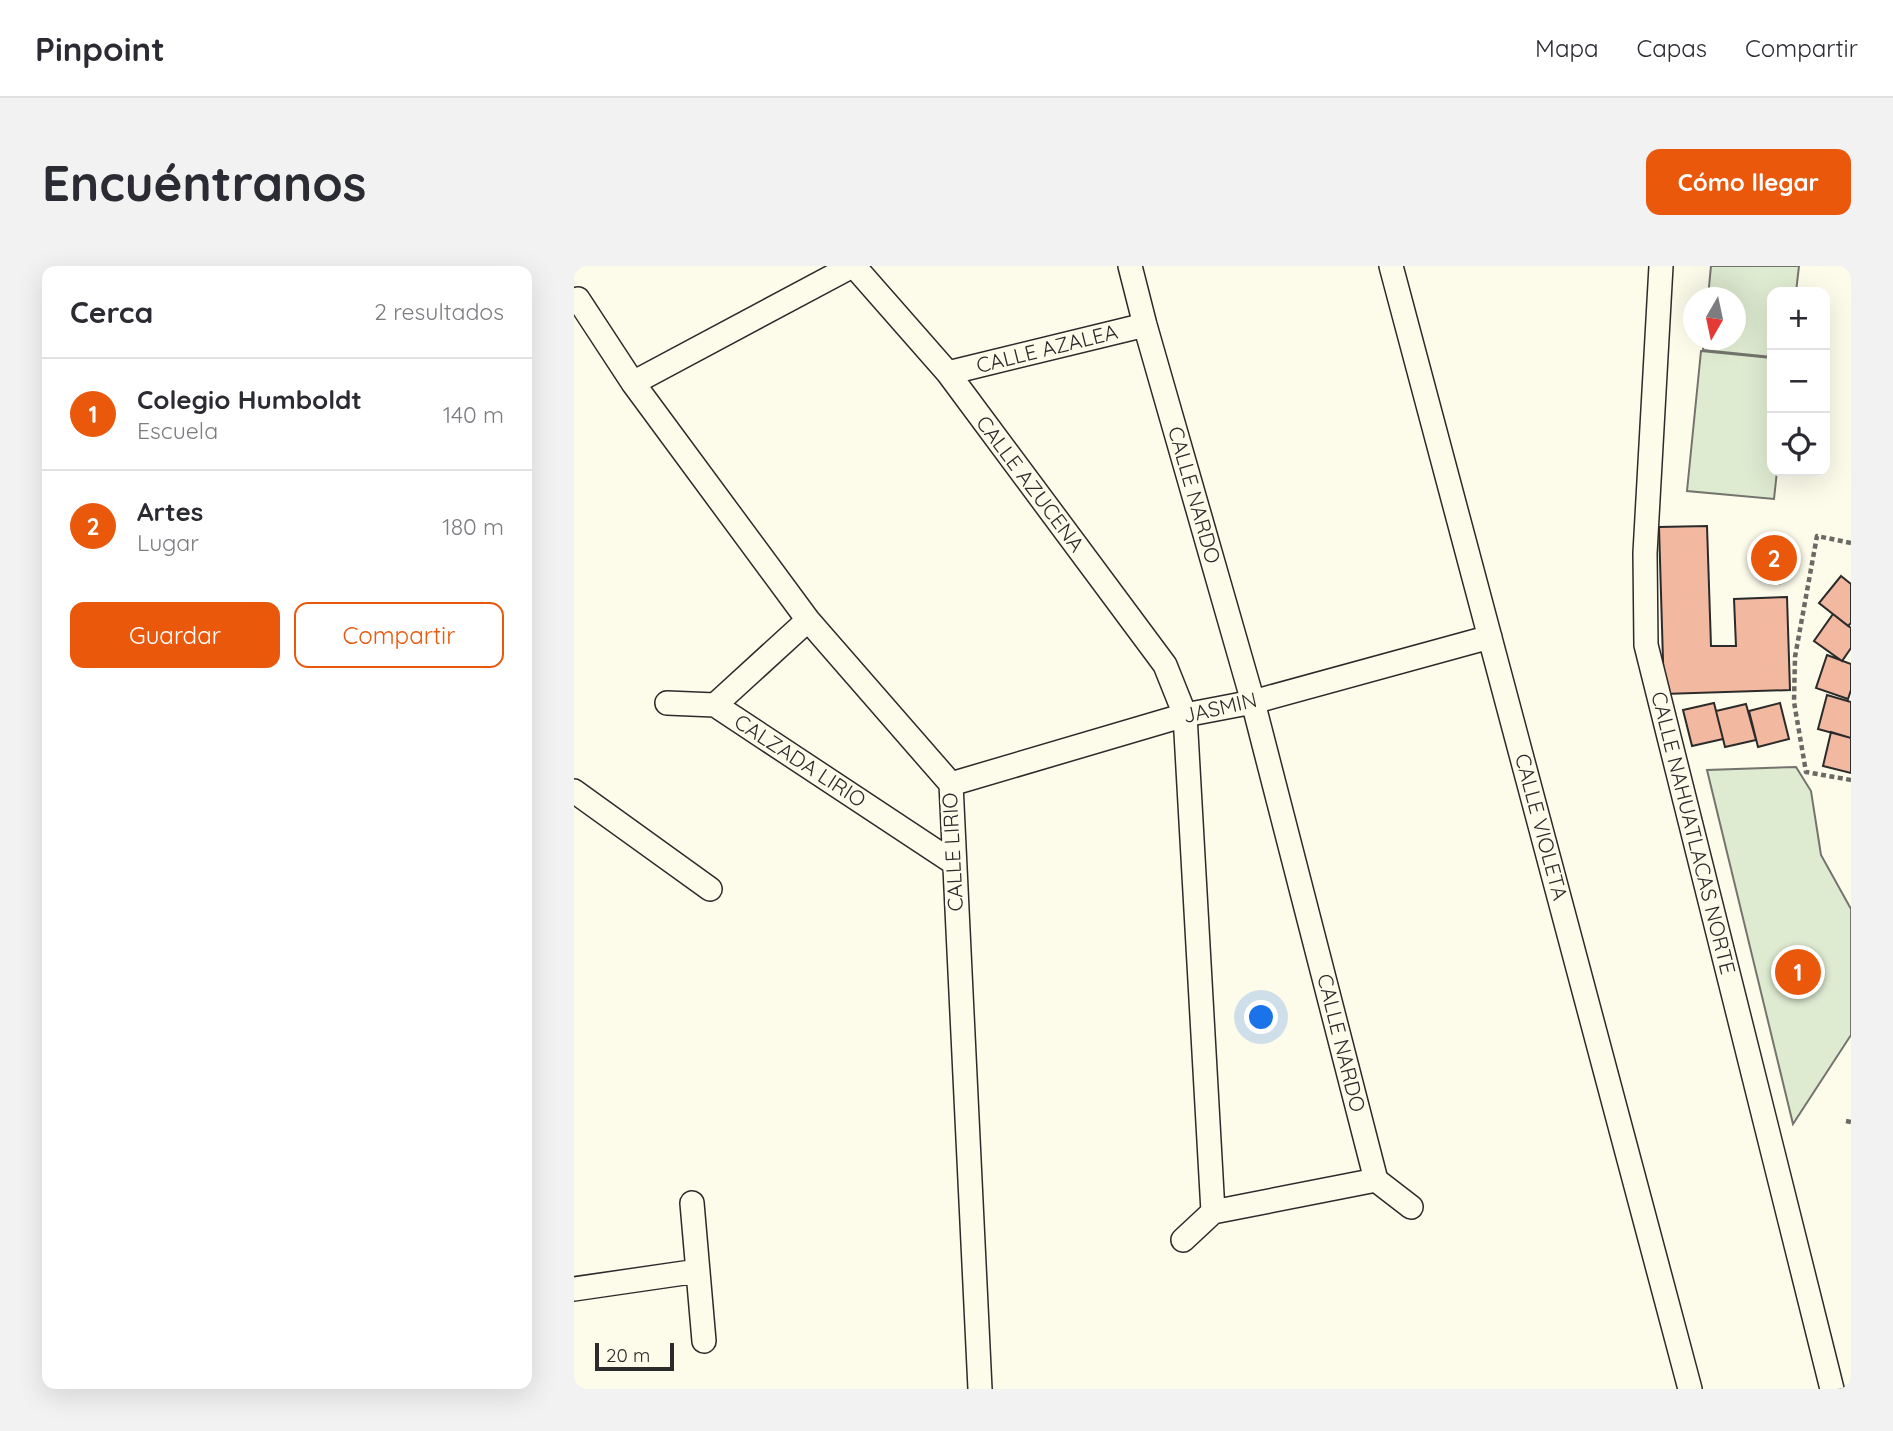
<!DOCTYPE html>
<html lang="es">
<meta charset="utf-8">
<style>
:root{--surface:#fff;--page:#f2f2f3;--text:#2b2b33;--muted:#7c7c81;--line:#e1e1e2;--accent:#ea580c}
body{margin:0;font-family:Quicksand,sans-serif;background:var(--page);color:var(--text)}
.controls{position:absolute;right:21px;top:21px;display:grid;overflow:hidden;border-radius:14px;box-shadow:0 7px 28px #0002}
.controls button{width:63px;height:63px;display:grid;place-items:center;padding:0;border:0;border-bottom:2px solid var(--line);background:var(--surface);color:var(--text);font:35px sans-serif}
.compass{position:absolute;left:1109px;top:21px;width:63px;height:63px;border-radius:50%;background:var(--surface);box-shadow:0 7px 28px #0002;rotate:189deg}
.scale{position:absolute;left:21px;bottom:18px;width:79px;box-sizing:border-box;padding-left:7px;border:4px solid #2b2b2b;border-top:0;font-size:19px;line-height:24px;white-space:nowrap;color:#2b2b2b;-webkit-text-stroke:5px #fdfbea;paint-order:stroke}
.you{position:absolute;left:688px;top:752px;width:24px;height:24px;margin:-18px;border:5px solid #fff;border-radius:50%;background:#1a73e8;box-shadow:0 0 0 10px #1a73e833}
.badge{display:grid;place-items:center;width:46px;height:46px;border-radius:50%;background:var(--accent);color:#fff;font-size:23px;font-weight:700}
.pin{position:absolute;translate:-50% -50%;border:4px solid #fff;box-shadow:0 2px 7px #0006}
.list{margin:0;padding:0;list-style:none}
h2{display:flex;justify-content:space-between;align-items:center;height:91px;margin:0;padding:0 28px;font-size:30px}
h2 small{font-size:23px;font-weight:400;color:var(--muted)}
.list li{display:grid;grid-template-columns:46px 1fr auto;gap:21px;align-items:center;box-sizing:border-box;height:112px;padding:0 28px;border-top:2px solid var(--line)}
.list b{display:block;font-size:26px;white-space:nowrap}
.list p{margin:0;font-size:23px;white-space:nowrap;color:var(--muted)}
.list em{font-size:23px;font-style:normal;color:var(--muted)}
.actions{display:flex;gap:14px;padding:21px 28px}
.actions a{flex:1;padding:16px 0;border:2px solid var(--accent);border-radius:14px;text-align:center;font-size:24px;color:var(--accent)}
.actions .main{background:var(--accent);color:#fff}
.icon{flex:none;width:38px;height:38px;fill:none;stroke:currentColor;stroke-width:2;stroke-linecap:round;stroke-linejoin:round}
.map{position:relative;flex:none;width:1277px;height:1123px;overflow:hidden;border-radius:14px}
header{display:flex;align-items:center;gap:42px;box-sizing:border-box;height:98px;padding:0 35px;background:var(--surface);border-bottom:2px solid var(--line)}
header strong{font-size:33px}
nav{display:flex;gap:38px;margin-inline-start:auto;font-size:24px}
.intro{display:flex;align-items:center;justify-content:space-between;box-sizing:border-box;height:168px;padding:0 42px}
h1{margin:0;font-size:49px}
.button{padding:18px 32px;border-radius:14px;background:var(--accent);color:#fff;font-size:24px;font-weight:700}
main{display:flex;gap:42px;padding:0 42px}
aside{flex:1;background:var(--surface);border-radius:14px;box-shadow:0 7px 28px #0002}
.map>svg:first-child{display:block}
.green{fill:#deebd1;stroke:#74746e;stroke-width:2}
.building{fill:#f2b8a0;stroke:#2b2b2b;stroke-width:2}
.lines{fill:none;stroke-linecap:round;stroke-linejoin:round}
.street-casing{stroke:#2b2b2b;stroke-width:26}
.path{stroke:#6a6964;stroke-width:4.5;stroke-dasharray:5 3.5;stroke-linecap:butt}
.street{stroke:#fdfbea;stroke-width:23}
.labels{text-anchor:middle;stroke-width:5;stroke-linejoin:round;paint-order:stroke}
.street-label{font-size:21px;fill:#2b2b2b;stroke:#fdfbea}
</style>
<header>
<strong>Pinpoint</strong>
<nav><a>Mapa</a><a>Capas</a><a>Compartir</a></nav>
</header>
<div class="intro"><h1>Encuéntranos</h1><a class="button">Cómo llegar</a></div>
<main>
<aside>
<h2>Cerca<small>2 resultados</small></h2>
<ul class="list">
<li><span class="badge">1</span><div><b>Colegio Humboldt</b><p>Escuela</p></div><em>140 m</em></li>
<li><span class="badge">2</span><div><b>Artes</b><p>Lugar</p></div><em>180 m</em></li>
</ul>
<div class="actions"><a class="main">Guardar</a><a>Compartir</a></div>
</aside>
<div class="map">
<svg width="1277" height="1123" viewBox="0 0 1277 1123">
<rect width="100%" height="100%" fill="#fdfbea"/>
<path class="green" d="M1137 0H1225L1222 26H1198V91L1129 84 1130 74H1162V32L1134 31Z
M1127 85 1198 92V205H1203L1200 233 1113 225Z
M1222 501 1237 525 1247 589 1277 643V769L1219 858 1133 504Z"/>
<path class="building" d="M1133 260 1137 380H1162L1160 333 1213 331 1216 424 1090 428 1085 261Z
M1176 294a24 24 0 1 1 48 0a24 24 0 1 1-48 0Z
M1267 310 1277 318V357L1274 360 1245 337Z
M1259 348 1277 362V382L1268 395 1240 375Z
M1253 389 1277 398V424L1274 433 1242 422Z
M1253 429 1277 436V472L1244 463Z
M1140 437 1149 473 1118 480 1109 444Z
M1206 437 1215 473 1184 481 1175 445Z
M1172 438 1182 474 1151 481 1142 445Z
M1257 466 1277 472V507L1249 500Z"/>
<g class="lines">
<defs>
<path id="street" d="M280 0 374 107 591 399 611 449 639 946
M556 0 571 59 679 436 802 914
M817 0 1116 1123
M1087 0 1071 287 1072 379 1258 1123
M4 33 59 117 234 354 377 518 406 1123
M374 107 571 59
M59 117 278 0
M93 437 141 439
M141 439 380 597
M141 439 234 354
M377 518 611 449 679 436 916 371
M0 525 136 623
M802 914 837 941
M118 937 130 1075
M639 946 802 914
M609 974 639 946
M0 1023 124 1005"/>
</defs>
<use href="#street" class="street-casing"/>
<path class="path" d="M1277 277 1243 270 1221 391 1220 436 1232 506 1277 514
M1272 855 1277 856"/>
<use href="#street" class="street"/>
</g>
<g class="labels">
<g class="street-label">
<text transform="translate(473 83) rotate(-14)" y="7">CALLE AZALEA</text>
<text transform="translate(456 218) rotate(53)" y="7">CALLE AZUCENA</text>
<text transform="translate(620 229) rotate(74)" y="7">CALLE NARDO</text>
<text transform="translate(646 442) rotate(-13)" y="7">JASMIN</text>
<text transform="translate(226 495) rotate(33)" y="7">CALZADA LIRIO</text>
<text transform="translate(967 561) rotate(75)" y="7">CALLE VIOLETA</text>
<text transform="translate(1119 567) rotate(76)" y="7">CALLE NAHUATLACAS NORTE</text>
<text transform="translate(379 586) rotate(-93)" y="7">CALLE LIRIO</text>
<text transform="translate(767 777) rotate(76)" y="7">CALLE NARDO</text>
</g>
</g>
</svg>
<div class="controls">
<button>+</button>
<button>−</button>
<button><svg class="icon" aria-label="locate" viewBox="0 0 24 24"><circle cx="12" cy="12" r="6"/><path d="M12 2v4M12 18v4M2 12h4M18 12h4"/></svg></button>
</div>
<svg class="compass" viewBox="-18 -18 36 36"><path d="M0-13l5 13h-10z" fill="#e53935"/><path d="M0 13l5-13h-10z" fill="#7c7c81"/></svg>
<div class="scale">20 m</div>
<div class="you"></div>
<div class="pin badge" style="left:1224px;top:706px">1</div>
<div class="pin badge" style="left:1200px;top:292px">2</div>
</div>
</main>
